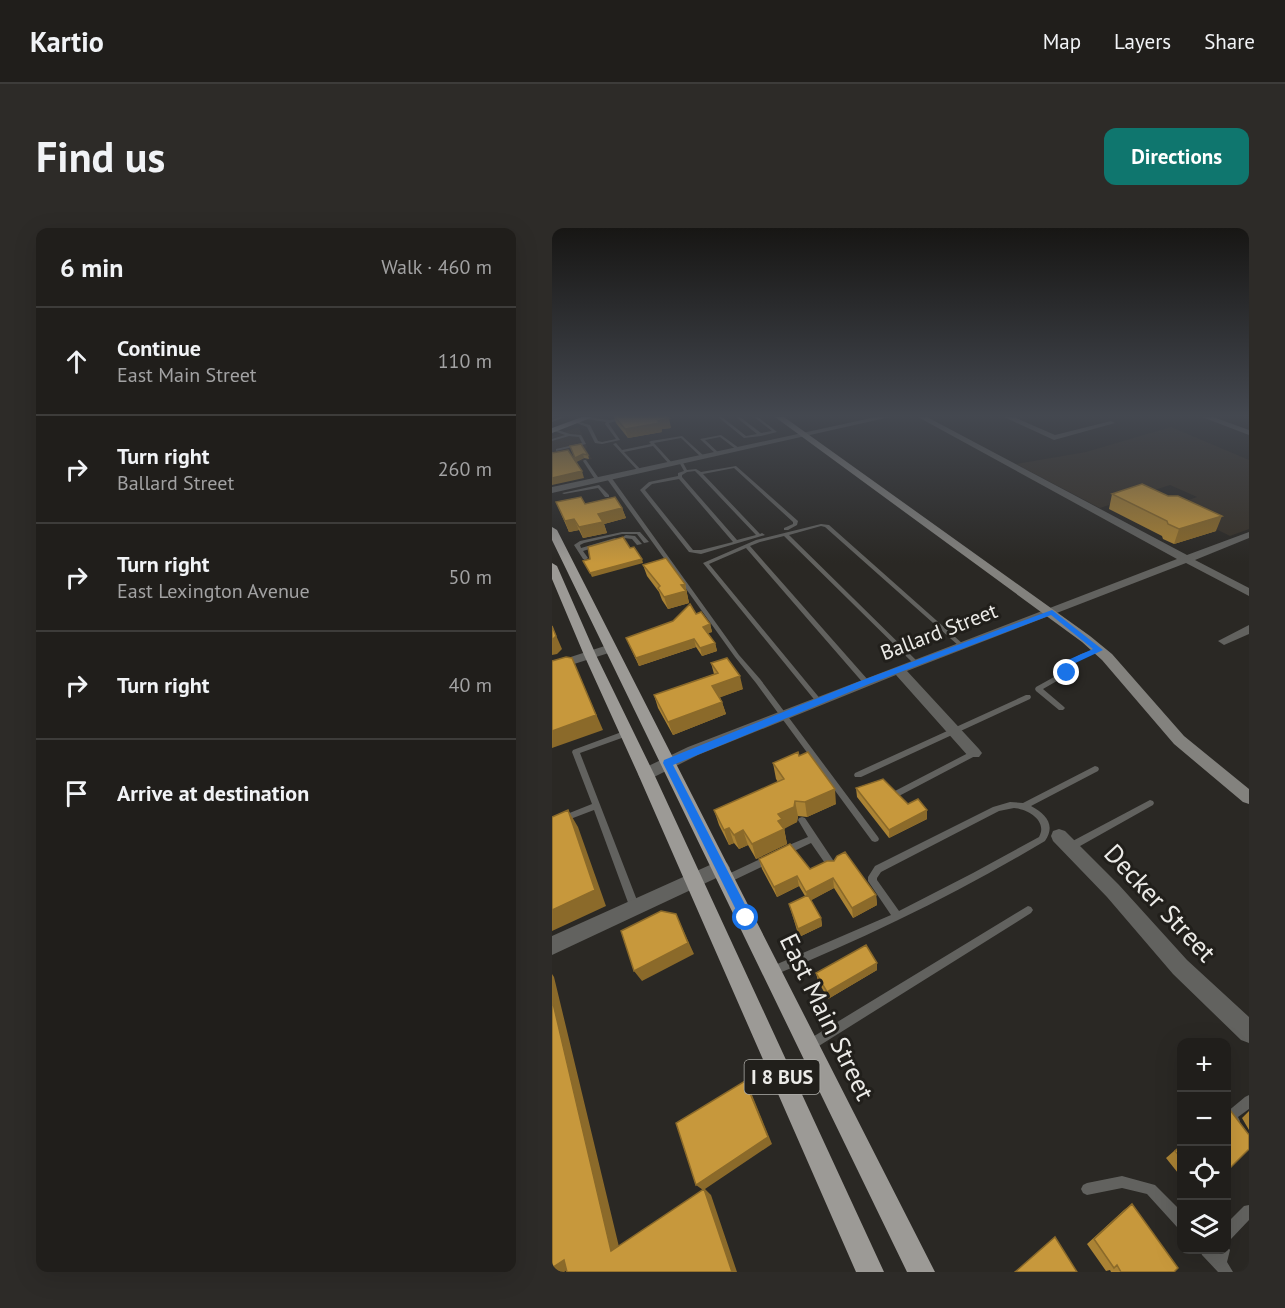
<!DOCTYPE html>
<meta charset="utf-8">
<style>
:root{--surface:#201e1b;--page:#2d2b28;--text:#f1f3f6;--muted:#a2a2a3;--line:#3d3c3a;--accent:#0f766e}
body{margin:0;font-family:"PT Sans",sans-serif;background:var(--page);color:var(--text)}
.controls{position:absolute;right:18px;bottom:18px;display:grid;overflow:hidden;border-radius:12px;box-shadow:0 6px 24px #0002}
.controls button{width:54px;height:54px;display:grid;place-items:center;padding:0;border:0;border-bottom:2px solid var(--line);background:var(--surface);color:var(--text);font:30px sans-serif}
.stop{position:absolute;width:18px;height:18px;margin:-14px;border:4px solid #1a73e8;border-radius:50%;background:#fff}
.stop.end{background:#1a73e8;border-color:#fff;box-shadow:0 2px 6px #0008}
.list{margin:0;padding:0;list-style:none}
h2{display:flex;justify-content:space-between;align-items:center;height:78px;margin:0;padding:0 24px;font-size:26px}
h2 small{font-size:20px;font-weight:400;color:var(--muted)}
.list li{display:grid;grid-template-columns:39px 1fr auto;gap:18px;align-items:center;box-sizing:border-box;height:108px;padding:0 24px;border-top:2px solid var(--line)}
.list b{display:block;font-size:22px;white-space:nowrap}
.list p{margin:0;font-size:20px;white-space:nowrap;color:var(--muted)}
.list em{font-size:20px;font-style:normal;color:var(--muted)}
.icon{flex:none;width:33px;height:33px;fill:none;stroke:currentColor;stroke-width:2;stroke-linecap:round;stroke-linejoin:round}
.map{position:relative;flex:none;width:697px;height:1044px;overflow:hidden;border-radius:12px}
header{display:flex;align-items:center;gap:36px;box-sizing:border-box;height:84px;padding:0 30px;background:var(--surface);border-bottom:2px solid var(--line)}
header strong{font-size:28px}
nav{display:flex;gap:33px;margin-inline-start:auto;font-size:21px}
.intro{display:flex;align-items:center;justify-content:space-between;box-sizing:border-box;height:144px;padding:0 36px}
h1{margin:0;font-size:42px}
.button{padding:15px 27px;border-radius:12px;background:var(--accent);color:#fff;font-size:21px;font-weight:700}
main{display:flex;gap:36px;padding:0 36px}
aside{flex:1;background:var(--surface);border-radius:12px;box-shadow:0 6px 24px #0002}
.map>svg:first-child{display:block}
.built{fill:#373128}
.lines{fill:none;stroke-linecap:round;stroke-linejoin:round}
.lane{fill:#62625f;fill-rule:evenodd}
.street{fill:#62625f;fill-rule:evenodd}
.secondary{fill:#83827e;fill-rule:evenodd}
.primary{fill:#9c9a96;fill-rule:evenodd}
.wall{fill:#ab8334}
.shaded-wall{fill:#8b6a2a}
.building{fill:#c7983c;stroke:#8b6a2a;stroke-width:1.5}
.route{fill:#1a73e8}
.labels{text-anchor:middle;stroke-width:6;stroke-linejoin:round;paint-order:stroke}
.shield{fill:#211f1b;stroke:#afaeaa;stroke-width:1.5}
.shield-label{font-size:20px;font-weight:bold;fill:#ecebe8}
.street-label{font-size:21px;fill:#ecebe8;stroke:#211f1b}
.near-street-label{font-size:26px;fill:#ecebe8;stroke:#211f1b}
</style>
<header>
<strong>Kartio</strong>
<nav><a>Map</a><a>Layers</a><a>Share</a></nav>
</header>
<div class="intro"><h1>Find us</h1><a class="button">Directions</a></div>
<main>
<aside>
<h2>6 min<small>Walk · 460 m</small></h2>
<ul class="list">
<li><svg class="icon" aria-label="ahead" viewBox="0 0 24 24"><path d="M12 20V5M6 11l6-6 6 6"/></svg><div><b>Continue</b><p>East Main Street</p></div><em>110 m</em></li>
<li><svg class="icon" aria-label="right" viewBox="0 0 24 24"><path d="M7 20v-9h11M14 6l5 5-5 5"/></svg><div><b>Turn right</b><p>Ballard Street</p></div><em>260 m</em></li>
<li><svg class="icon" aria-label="right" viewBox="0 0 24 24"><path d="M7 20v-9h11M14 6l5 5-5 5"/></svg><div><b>Turn right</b><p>East Lexington Avenue</p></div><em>50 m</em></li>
<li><svg class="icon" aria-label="right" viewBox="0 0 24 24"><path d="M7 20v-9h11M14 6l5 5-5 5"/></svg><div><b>Turn right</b></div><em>40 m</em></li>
<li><svg class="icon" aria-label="arrive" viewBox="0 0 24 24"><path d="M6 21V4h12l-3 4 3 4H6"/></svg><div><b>Arrive at destination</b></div></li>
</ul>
</aside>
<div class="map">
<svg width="697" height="1044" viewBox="0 0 697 1044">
<rect width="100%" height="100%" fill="#2a2824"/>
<path class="built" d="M27 199 35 219 34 222 40 231 0 239V208Z
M619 199 697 232V301L678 308 634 286 628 275 645 269 618 257 548 280 464 236 534 224Z"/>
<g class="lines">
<path class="lane" d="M8 189H13L0 194V192Z
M34 189 58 192 73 189H79L57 195V196L68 212 50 216 43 215 35 199 22 194 24 193 38 197 46 213 50 214 64 211 53 196 54 194 35 191Z
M166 189H170L194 208 205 206 184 189H188L209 205 220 203 202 189H206L225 204 209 208 192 210Z
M3 201 18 206 29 207 34 216 4 223V221L30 215 27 209 17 208 0 213V211L13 207 2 203Z
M169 207 187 220V222H185L168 209 153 212 168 226 165 227 148 211Z
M130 208 152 228V230H150L129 210 102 215 121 236 118 237 101 218 72 224 89 242V243L87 244 61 216 64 215 70 222 99 216 97 214 99 213Z
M32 232H34L48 252V253H44L31 233Z
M129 233H130L135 242 144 241 149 244 184 238 246 293 245 297 236 302H232V300L241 296V294L182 240 151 246 208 306 210 305 213 307 149 326 137 324 88 262 97 254 126 248V245L132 243 127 234ZM143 243 146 246 204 307 185 312 130 249V247L135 244ZM127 251 181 314 149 322H141L93 262 100 256Z
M55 249H59L187 427 208 451 326 609 327 611 326 613 323 614 320 613 204 455 183 429 55 251Z
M47 257 57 267V269H53L46 260 12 266 10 265Z
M269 296 277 297 411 416V418H407L273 299 269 298 237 307 366 434 367 435 366 436H362L232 308 208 314 198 318 316 452 317 454 316 456H312L194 320 157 336 270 473 267 475H265L151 335 204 312Z
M70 304H88L97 314 92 315 85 306H70L32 315 28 317 29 320 63 310 66 312 31 323 36 330 33 332 31 331 22 317 28 313Z
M74 307 83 308 90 316 85 317 80 311 72 310V308Z
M547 420 549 421V423L533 428 516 438 518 445 517 446 491 461 511 478 513 480 511 482H507L484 463 483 461 484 459 511 444 509 437 510 436 529 426Z
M474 467H478L479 469 478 471 309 549H303L302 547 303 545Z
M75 502 78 503 79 505 78 507 28 525 88 680 86 683 83 684 80 683 78 680 42 582 0 598V592L40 576 20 524 21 522Z
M422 522 426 525 425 527 347 568H341L340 566 341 564Z
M543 538 546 539 547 541 546 543 479 578C494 586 504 597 493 613 406 665 314 710 220 748L216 746 215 743 216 740 339 687 316 653V649L323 638 441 579 458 574 471 575ZM462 580C476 581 496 593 487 609L421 645 347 683 325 652V650L329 644 447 583Z
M598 572 601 573 602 575 601 577 521 622 518 623 515 622 514 619 515 616Z
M250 589 253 590 283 635 284 638 283 641 280 642 277 641 259 615 236 626 233 627 230 626 229 623 230 620 256 609 246 592 247 590Z
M217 627 220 628 221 631 220 634 178 654 175 655 172 654 171 651 172 648Z
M476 678 479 679 481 682 479 685 262 821 258 822 254 821 253 817 254 813Z
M697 867V881L686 889 688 893 686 897 682 899C675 896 674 891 675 884L693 869Z
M570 948 603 957 630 984V1000L625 999 595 966 570 960 535 967 531 965 529 961 531 957 535 955Z
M697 977V992L679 1011 674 1012V996L692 978Z
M674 1017 678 1022 675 1034 681 1044H666L650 1027 648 1022H674Z"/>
<path class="street" d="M324 189H338L0 265V259Z
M366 189H375L635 327 697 304V310L643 332 697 360V368L634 335 355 443 427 521 430 525 427 529H417L344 447 146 527 100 550H88L86 546 88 542 136 519 625 331Z
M452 189H462L503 207 559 193 563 195 502 212Z
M650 189H661L697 202V207Z
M697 397V406L672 417 666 413Z
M59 416 65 420 63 423 0 443V435Z
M507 601 513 603 567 657 635 732 697 789V815L689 812 621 746 555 669 501 613 499 608 501 603Z
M169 632 175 635 178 640 175 645 0 727V708Z"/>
<path class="secondary" d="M223 189H232L538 408 560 426 632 508 697 561V576L691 574 622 516 550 432 530 414Z"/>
<path class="primary" d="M30 189H41L0 205V200Z
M0 299 5 302 383 1044H355L0 312Z
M0 335 5 338 44 427 102 546 332 1044H304L86 546 32 427 0 351Z"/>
</g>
<path class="wall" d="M62 189H115L119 200 110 201V204L76 210 64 195Z
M18 218 36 227 37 231 32 230 24 234Z
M560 266 664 303 622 316 611 311 610 308 557 281Z
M4 274 33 276 70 280 74 290 52 296 55 305 31 310 27 302 17 304Z
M91 337 133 356 137 375 116 381 110 372 107 364 95 348Z
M158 396 160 404 156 405 163 415 165 423 150 428 144 419 87 438 74 410Z
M159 435 191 461 168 469 174 486 121 507 106 480 102 467 162 446Z
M247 528 284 576 255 589 246 588 245 594 232 600 235 616 204 631 196 617 187 621 182 615 177 617 167 597 162 582 226 554 224 551 221 535Z
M304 560 356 576 375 591 337 610 305 569Z
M207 631 258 641 324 667 325 677 301 690 282 660 259 672 269 690 270 698 247 709 237 676 253 668 247 658 225 669 210 641Z
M325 742 276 771 266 753 264 745Z
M697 883V902L690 890Z
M630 916V950L614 930Z
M580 976 622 1044H559L558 1042 554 1043 535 1016 572 982Z"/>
<path class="shaded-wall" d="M117 190 119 200 110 201V204L76 210 73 201Z
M31 226 32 230 24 234 23 230Z
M30 243 32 250 0 257V250Z
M70 280 74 290 52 296 55 305 31 310 27 299 46 286Z
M670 288 664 303 622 316 627 301Z
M22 291 27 302 17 304 13 293Z
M90 331 91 335 40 349 38 345Z
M133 356 137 375 116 381 112 369 129 357Z
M158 396 160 404 153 406 151 399Z
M0 398 10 421 5 426 0 427Z
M142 411 144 419 87 438 84 430Z
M163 415 165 423 150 428 148 420Z
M20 430 51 502 0 520V503Z
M188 448 191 461 164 471 160 458Z
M170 474 174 486 121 507 116 494Z
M283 561 284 576 255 589 253 574Z
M243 573 246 588 245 594 232 601 235 616 204 631 200 616 226 593V586Z
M16 582 26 599 54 678 0 703V682Z
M375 582V591L337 610V602Z
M177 600 182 615 177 617 172 602Z
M191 602 196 617 187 621 182 607Z
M245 648 247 658 225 669 222 659Z
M281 650 282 660 256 674 254 664Z
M324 667 325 677 301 690 300 680Z
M124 686 142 726 90 753 82 743Z
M269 690 270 698 247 709 246 701Z
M325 735V742L276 771 275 764Z
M0 746 2 749 69 1027 59 1023 0 771Z
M193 853 198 862 220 916 153 961 159 967 185 1044H180L151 962 144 957Z
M12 1032 25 1036 12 1044H0V1040Z"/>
<path class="building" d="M63 189H115L117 190 106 193 108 195 73 201Z
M29 216 36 227 31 226 23 230 18 218Z
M16 222 30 243 0 250V225Z
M590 256 616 268H626L670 288 627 301 616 296 615 293 560 266Z
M29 269 33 276 63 269 70 280 46 286 51 294 27 299 22 291 13 293 4 274Z
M71 309 78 320 82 319 90 331 38 345 31 333 38 331 36 319Z
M114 330 133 356 129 357 134 363 112 369 106 360 108 358 91 337Z
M138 376 144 386 149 384 158 396 151 399 163 415 148 420 142 411 84 430 74 410 121 393Z
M0 398 4 408 0 412Z
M14 429 20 430 44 487 0 503V433Z
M175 430 188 448 160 458 170 474 116 494 102 467 166 445 159 435Z
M246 524 247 528 256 524 283 561 253 574 243 573 242 579 226 586 230 591 226 593 232 601 200 616 191 602 182 607 177 600 172 602 162 582 232 551 221 535Z
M331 551 356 576 366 571 375 582 337 602 304 560Z
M16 582 43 662 0 682V589Z
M238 616 258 641 275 633H282L285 628 293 624 324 667 300 680 281 650 254 664 245 648 222 659 207 631Z
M256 667 269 690 246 701 237 676Z
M109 683 124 686 136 715 82 743 69 703Z
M314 717 325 735 275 764 264 745Z
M0 771 59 1023 152 961 180 1044H15L12 1032 0 1040Z
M193 853 216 909 144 957 124 895Z
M675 878 697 907V921L675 943Z
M630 918V931L623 923Z
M580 976 626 1040 622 1044H569L565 1037 562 1040 542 1011Z
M503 1009 525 1044H463Z"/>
<linearGradient id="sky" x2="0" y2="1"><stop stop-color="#171614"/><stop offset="0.56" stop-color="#444850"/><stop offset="1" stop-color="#444850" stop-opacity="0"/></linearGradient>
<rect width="697" height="335" fill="url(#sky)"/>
<path class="route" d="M500 382 551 422 517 438 518 447H512L509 435 541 421 499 387 317 456 121 537 200 690 194 696 190 694 111 535 112 532 311 452Z"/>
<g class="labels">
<rect class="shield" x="192.5" y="832" width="75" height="34" rx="4.5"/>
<g class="shield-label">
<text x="230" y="856">I 8 BUS</text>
</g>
<g class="street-label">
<text transform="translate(387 404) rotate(-21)" y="7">Ballard Street</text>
</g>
<g class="near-street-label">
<text transform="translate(608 675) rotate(47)" y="9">Decker Street</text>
<text transform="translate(275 789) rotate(64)" y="9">East Main Street</text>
</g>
</g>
</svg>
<div class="controls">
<button>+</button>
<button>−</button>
<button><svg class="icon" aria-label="locate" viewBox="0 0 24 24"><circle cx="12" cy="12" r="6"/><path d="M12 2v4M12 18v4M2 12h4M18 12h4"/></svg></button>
<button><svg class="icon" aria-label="layers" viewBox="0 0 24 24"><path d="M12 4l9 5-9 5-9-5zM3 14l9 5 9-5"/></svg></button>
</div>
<div class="stop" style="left:194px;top:690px"></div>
<div class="stop end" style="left:515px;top:445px"></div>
</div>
</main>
